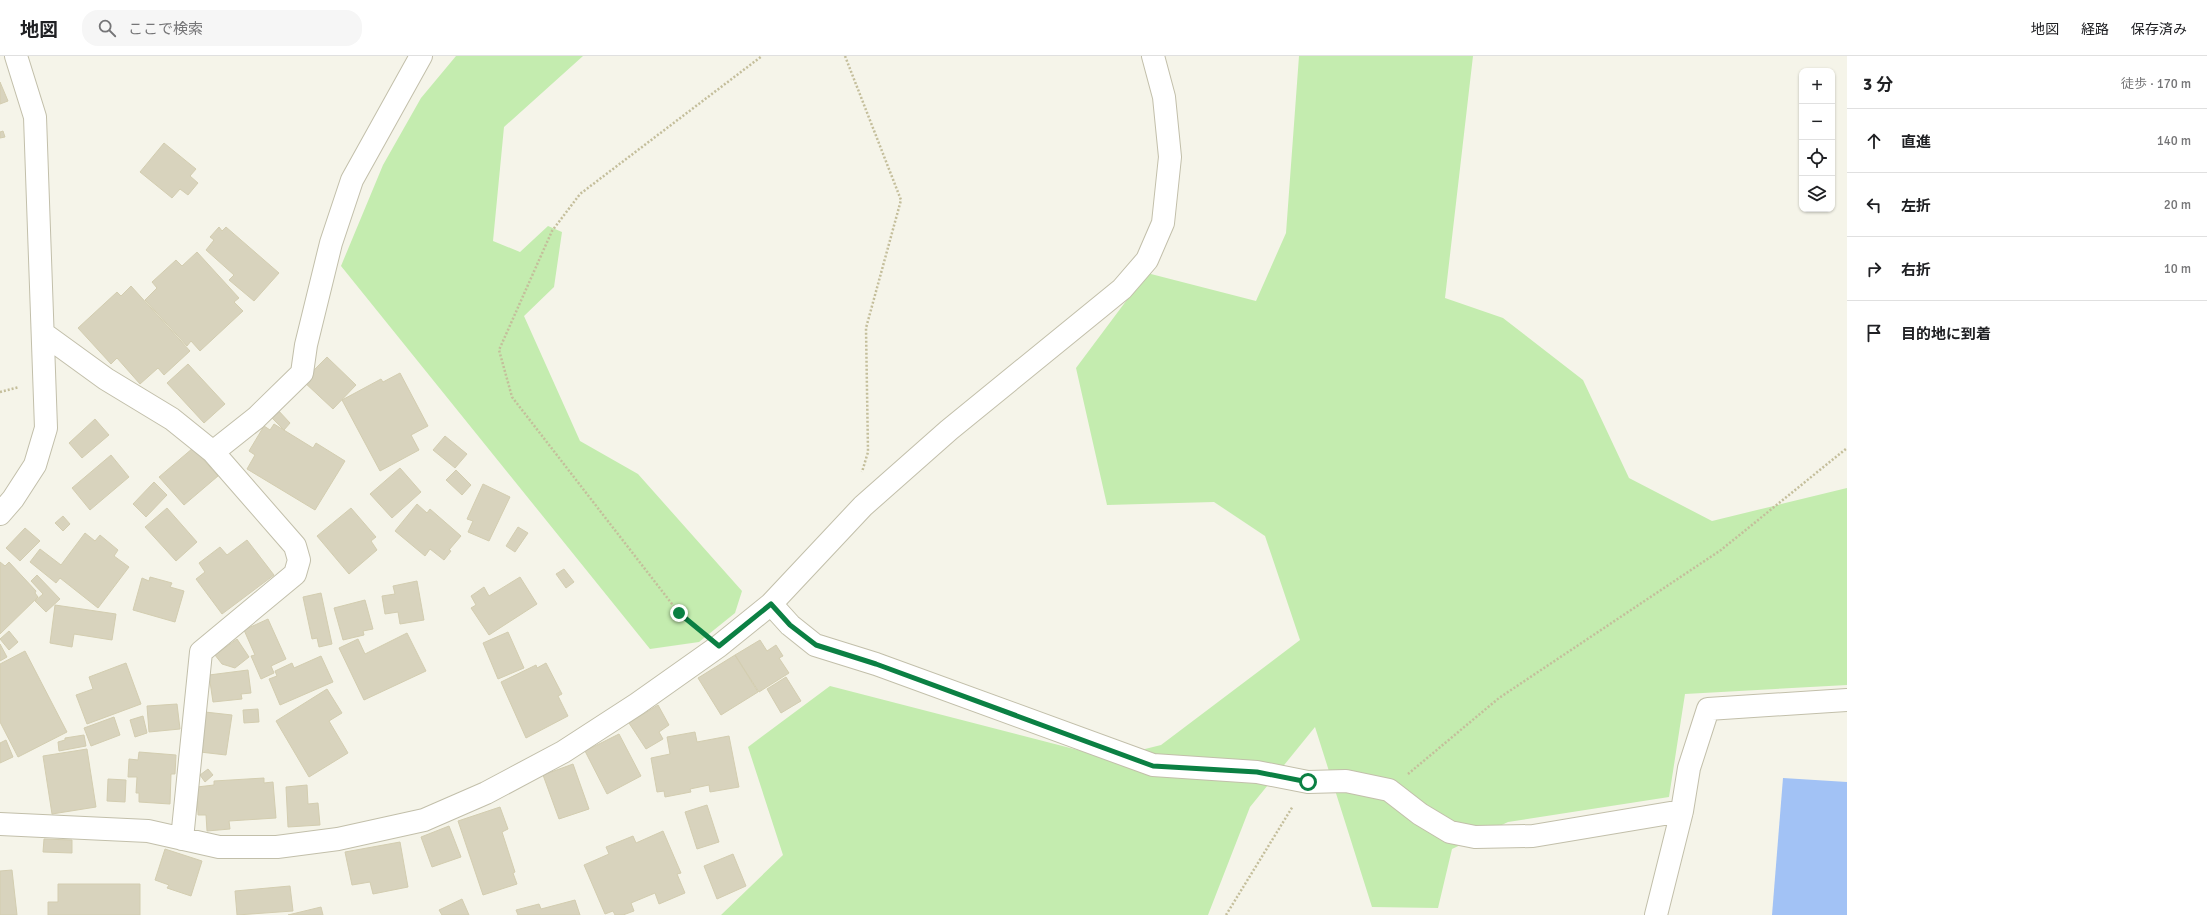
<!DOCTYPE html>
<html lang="ja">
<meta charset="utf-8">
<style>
:root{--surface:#fff;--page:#f6f6f6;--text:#202124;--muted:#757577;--line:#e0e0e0}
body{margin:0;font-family:Signika,"Noto Sans JP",sans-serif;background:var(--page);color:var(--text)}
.controls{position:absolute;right:12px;top:12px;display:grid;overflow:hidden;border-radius:8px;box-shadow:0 1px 3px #0004}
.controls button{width:36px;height:36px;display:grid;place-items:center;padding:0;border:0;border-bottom:1px solid var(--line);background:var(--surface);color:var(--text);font:20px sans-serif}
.stop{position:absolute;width:12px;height:12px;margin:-9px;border:3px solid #0b8043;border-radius:50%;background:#fff}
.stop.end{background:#0b8043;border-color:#fff;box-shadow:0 1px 4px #0008}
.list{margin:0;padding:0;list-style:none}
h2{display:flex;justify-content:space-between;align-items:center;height:52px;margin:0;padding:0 16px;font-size:17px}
h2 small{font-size:13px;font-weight:400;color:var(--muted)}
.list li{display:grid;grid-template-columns:26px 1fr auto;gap:12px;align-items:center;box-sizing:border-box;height:64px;padding:0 16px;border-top:1px solid var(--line)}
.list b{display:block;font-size:15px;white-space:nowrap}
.list em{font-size:13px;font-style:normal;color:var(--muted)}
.icon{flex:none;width:22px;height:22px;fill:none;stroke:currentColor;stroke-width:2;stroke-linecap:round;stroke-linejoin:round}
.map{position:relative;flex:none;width:1847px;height:859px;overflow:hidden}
header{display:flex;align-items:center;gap:24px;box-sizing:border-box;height:56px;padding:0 20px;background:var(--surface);border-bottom:1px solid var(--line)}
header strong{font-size:19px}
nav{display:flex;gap:22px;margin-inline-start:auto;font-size:14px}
.search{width:280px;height:36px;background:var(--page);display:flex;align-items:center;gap:10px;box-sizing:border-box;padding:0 14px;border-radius:16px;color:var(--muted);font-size:15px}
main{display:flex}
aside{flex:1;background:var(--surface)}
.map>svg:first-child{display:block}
.green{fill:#c4ecaf}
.water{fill:#a2c2f5}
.building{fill:#d8d3bd;stroke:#d3cdb0}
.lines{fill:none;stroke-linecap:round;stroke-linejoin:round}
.minor-casing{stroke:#c2bfaa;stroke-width:24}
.path{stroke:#c4be9b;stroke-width:2.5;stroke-dasharray:2 2;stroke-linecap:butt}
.minor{stroke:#fff;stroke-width:22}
.route{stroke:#0b8043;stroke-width:5}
</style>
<header>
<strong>地図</strong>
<div class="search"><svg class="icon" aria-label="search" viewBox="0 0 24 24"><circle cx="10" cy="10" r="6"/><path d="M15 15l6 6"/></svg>ここで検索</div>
<nav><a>地図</a><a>経路</a><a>保存済み</a></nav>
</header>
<main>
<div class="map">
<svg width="1847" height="859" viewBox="0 0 1847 859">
<rect width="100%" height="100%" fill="#f5f4e9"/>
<path class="green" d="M456 0H583L504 71 493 185 520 196 548 170 562 176 554 231 524 260 580 385 638 418 742 535 735 557 699 586 650 593 341 210 383 109 421 42Z
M1299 0H1473L1445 242 1503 262 1583 324 1629 422 1712 465 1847 432V629L1685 638 1669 741 1508 766 1452 793 1438 852 1372 851 1315 671 1250 751 1208 859H721L783 799 748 691 830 630 1109 702 1161 689 1300 584 1265 480 1214 446 1107 449 1076 312 1147 217 1256 245 1286 177Z"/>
<path class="water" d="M1783 722 1847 726V859H1772Z"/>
<path class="building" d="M0 26 8 45 0 48Z
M3 75 5 81 0 82V76Z
M164 87 196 113 190 120 198 127 188 139 180 133 172 142 140 116Z
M219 171 222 175 226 171 279 217 254 245 229 224 234 219 206 194 214 184 210 181Z
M197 196 239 242 234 246 243 255 200 295 191 285 187 290 145 244 157 232 152 226 176 204 182 210Z
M131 230 190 295 164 319 158 312 140 328 117 302 111 308 78 272 117 236 121 240Z
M327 301 356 329 333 353 303 325Z
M188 308 225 348 204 367 167 327Z
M400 317 428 370 411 379 419 394 380 415 342 344 381 323 383 326Z
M277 353 290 367 284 374 270 360Z
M95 363 109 379 82 402 69 387Z
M274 368 313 392 316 387 345 405 315 454 247 413 255 399 249 395 264 370 270 374Z
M445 380 467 398 455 412 433 394Z
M193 392 218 420 184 449 159 421Z
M111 399 129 421 90 454 72 432Z
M400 412 421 436 392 462 370 438Z
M456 414 471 429 462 439 446 424Z
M154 426 167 439 146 461 133 448Z
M483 428 510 441 489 485 468 476 473 465 467 463Z
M417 448 427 457 430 453 461 480 449 494 451 495 444 504 430 493 425 500 395 475Z
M167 452 197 486 176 505 145 471Z
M351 452 376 481 371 485 377 494 349 518 317 480Z
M63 460 70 468 63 475 55 467Z
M518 471 528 477 515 496 506 490Z
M25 472 40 485 20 505 6 492Z
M85 477 95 485 100 479 118 494 114 500 129 511 98 552 60 522 56 527 30 506 40 493 61 509Z
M247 484 274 519 222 558 196 523 205 516 199 507 220 491 227 499Z
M0 506 5 510 9 506 36 535 35 537 38 541 0 578Z
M564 513 574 526 566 532 556 518Z
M37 519 60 543 46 556 35 545 43 538 31 525Z
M150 521 172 527 170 531 184 535 175 566 133 554 142 522 149 525Z
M520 521 537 548 489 579 471 552 476 549 471 540 484 531 489 540Z
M417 525 424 564 400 568 398 556 385 558 382 540 395 538 393 530Z
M321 537 332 588 319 591 317 582 312 583 303 541Z
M365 544 373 573 363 575 364 579 343 584 334 552Z
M55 549 116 558 112 584 74 578 72 591 50 587Z
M268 563 286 603 271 610 274 617 261 623 251 600 255 599 244 574Z
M9 575 18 586 9 594 0 583Z
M508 576 524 612 498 623 483 587Z
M407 577 426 615 364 644 339 592 358 583 365 598Z
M237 583 249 601 235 612 222 608 215 599Z
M760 584 767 595 776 589 783 600 779 602 789 617 759 636 735 599Z
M0 588 7 601 0 605Z
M25 595 67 676 18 701 0 666V608Z
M735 599 758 636 721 659 698 622Z
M321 600 333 626 280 649 269 623 277 620 275 615 292 607 294 612Z
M126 607 141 648 87 668 76 639 93 633 89 621Z
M546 607 562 638 558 640 568 660 526 682 501 626 536 609 537 612Z
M248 614 251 637 241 638 242 643 213 646 209 619Z
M786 621 801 645 781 657 767 633Z
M327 633 342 657 329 665 348 697 309 721 276 665Z
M177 648 180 673 149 676 147 650Z
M658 649 669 669 659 676 663 683 646 693 629 667Z
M258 653 259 666 244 667 243 654Z
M205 656 232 659 226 699 200 696Z
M143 660 147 677 135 681 130 664Z
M114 661 120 679 91 690 84 672Z
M695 676 697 686 729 680 739 731 710 736 709 729 690 733 691 736 665 741 664 735 657 736 651 702 670 698 667 681Z
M619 678 641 720 607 738 585 695Z
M84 679 86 690 59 695 58 686 65 684V682Z
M6 684 13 701 0 707V687Z
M87 693 96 751 52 758 43 700Z
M139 696 176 699 175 718H171L170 748 139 746V737H136L137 721H128L129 703 138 704Z
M573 708 589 753 559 763 543 719Z
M208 713 213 719 205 726 200 719Z
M264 722V727L273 726 276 762 229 765 230 773 207 775 206 759H198L197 731 214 729V725Z
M108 723 126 724 125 746 107 745Z
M307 729 308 748 318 747 320 769 288 771 286 731Z
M707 749 719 786 697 793 685 756Z
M500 751 508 773 502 776 515 816 513 817 517 828 483 839 458 765Z
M449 770 461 801 432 811 421 781Z
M663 775 681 817 677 818 685 837 659 848 655 837 631 847 634 855 623 859H615L613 855 605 858 584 809 609 798 606 791 633 780 636 787Z
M44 783 72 784V797L43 796Z
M400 786 408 831 373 838 370 826 352 829 345 796Z
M165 793 202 805 191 840 167 832 169 829 155 824Z
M733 798 746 830 717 843 704 810Z
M12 814 17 859H0V815Z
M58 828H140V859H48V846H58Z
M290 830 293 855 237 859 235 835Z
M462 843 469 859H442L439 854Z
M575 844 580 859H518L516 854 539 848 541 853Z
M321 851 323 859H288Z"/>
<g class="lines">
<defs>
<path id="minor" d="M44 278 106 323 172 363 213 396 256 362 302 317 306 289 331 187 352 124 421 0
M0 458 13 443 35 409 46 372 35 61 16 0
M771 548 790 569 815 589 876 608 1153 709 1257 716 1308 726 1346 725 1389 734 1420 758 1450 776 1475 781 1533 780 1682 755
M0 768 148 775 219 791H277L338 783 424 764 486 737 563 696 637 648 719 590 771 548 863 450 949 374 1122 233 1147 204 1163 167 1170 101 1164 41 1153 0
M182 783 201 596 295 518 299 504 295 490 213 396
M1656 859 1682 755 1689 712 1708 653 1847 644"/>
</defs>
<use href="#minor" class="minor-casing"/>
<path class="path" d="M845 0 901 144 866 272 868 396 862 416
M0 336 19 331
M698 573 679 557 512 341 499 294 552 175 580 138 762 0
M1408 718 1499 642 1721 494 1847 392
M1226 859 1293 750"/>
<use href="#minor" class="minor"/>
</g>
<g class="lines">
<path class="route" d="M679 557 719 590 771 548 790 569 816 589 876 608 1153 710 1257 716 1308 726"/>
</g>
</svg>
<div class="controls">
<button>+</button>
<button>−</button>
<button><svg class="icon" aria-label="locate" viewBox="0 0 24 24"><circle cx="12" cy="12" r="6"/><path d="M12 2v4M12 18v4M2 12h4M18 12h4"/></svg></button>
<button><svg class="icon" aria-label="layers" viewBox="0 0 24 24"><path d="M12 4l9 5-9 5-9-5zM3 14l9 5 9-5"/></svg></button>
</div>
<div class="stop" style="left:1308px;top:726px"></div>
<div class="stop end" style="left:679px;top:557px"></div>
</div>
<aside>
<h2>3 分<small>徒歩 · 170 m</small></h2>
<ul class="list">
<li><svg class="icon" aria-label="ahead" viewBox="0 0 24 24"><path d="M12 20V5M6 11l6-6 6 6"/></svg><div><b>直進</b></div><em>140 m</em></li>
<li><svg class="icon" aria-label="left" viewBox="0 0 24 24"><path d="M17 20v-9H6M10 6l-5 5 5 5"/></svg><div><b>左折</b></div><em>20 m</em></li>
<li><svg class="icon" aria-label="right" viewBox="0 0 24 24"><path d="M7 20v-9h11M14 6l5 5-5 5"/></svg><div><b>右折</b></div><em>10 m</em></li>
<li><svg class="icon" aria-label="arrive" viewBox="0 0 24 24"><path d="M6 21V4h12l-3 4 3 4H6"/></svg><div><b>目的地に到着</b></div></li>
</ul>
</aside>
</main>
